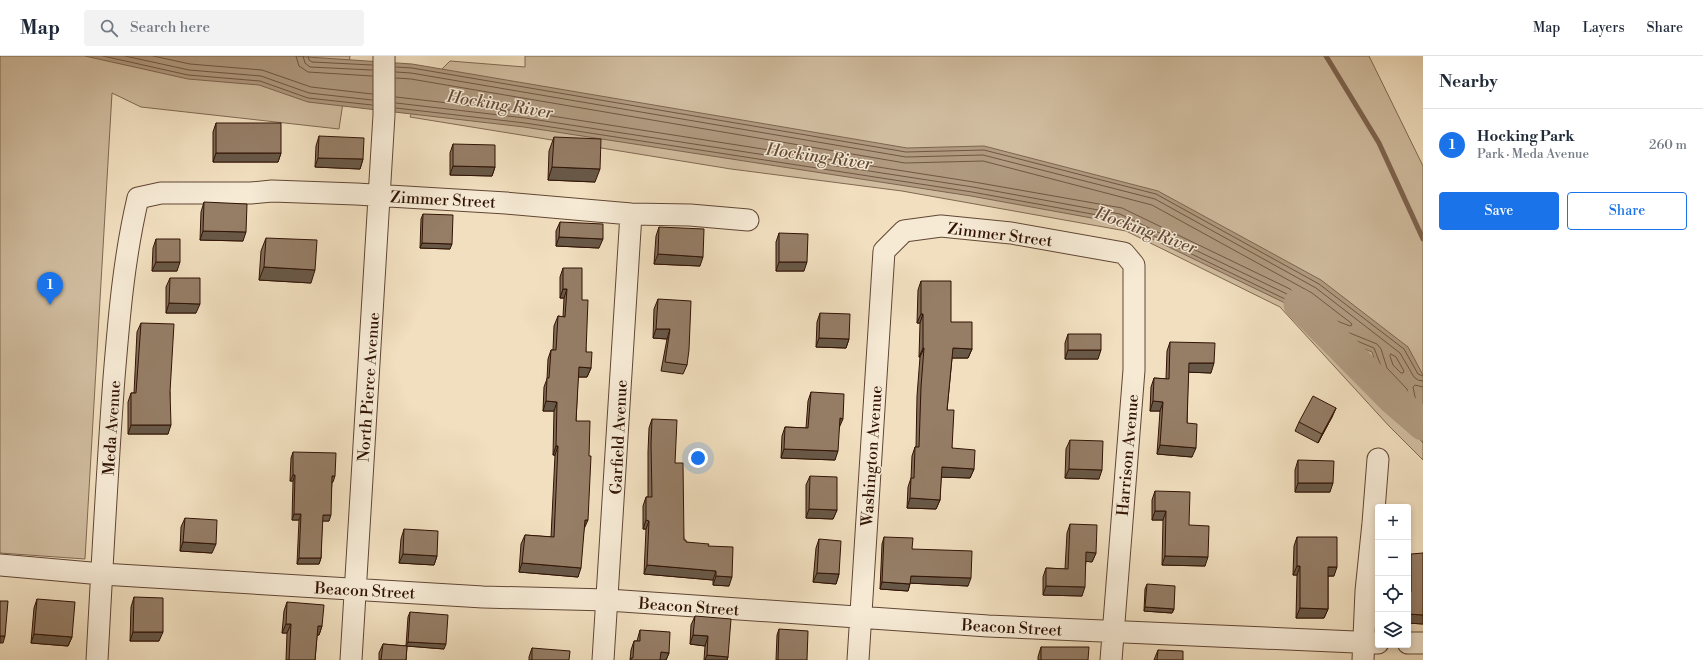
<!DOCTYPE html>
<meta charset="utf-8">
<style>
:root{--surface:#fff;--page:#f2f2f3;--text:#1f2937;--muted:#747a83;--line:#e0e1e3;--accent:#1a73e8}
body{margin:0;font-family:"Libre Bodoni",serif;background:var(--page);color:var(--text)}
.controls{position:absolute;right:12px;bottom:12px;display:grid;overflow:hidden;border-radius:4px;box-shadow:0 2px 6px #0003}
.controls button{width:36px;height:36px;display:grid;place-items:center;padding:0;border:0;border-bottom:1px solid var(--line);background:var(--surface);color:var(--text);font:20px sans-serif}
.you{position:absolute;left:698px;top:402px;width:14px;height:14px;margin:-10px;border:3px solid #fff;border-radius:50%;background:#1a73e8;box-shadow:0 0 0 6px #1a73e833}
.badge{display:grid;place-items:center;width:26px;height:26px;border-radius:50%;background:var(--accent);color:#fff;font-size:13px;font-weight:700}
.pin{position:absolute;translate:-50% -33px;filter:drop-shadow(0 1px 2px #0008)}
.pin::after{content:'';position:absolute;top:21px;width:14px;height:12px;background:inherit;clip-path:polygon(0 0,100% 0,50% 100%)}
.list{margin:0;padding:0;list-style:none}
h2{display:flex;justify-content:space-between;align-items:center;height:52px;margin:0;padding:0 16px;font-size:17px}
h2 small{font-size:13px;font-weight:400;color:var(--muted)}
.list li{display:grid;grid-template-columns:26px 1fr auto;gap:12px;align-items:center;box-sizing:border-box;height:72px;padding:0 16px;border-top:1px solid var(--line)}
.list b{display:block;font-size:15px;white-space:nowrap}
.list p{margin:0;font-size:13px;white-space:nowrap;color:var(--muted)}
.list em{font-size:13px;font-style:normal;color:var(--muted)}
.actions{display:flex;gap:8px;padding:12px 16px}
.actions a{flex:1;padding:9px 0;border:1px solid var(--accent);border-radius:4px;text-align:center;font-size:14px;color:var(--accent)}
.actions .main{background:var(--accent);color:#fff}
.icon{flex:none;width:22px;height:22px;fill:none;stroke:currentColor;stroke-width:2;stroke-linecap:round;stroke-linejoin:round}
.map{position:relative;flex:none;width:1423px;height:604px;overflow:hidden}
header{display:flex;align-items:center;gap:24px;box-sizing:border-box;height:56px;padding:0 20px;background:var(--surface);border-bottom:1px solid var(--line)}
header strong{font-size:19px}
nav{display:flex;gap:22px;margin-inline-start:auto;font-size:14px}
.search{width:280px;height:36px;background:var(--page);display:flex;align-items:center;gap:10px;box-sizing:border-box;padding:0 14px;border-radius:4px;color:var(--muted);font-size:15px}
main{display:flex}
aside{flex:1;background:var(--surface)}
.map>svg:first-child{display:block}
.green{fill:#d0bc9f;stroke:#806852}
.water{fill:#b09a80;stroke:#7d644f}
.lines{fill:none;stroke-linecap:round;stroke-linejoin:round}
.shore{stroke:#705642;stroke-width:1}
.stream{stroke:#7d644f;stroke-width:5}
.river{stroke:#b09a80;stroke-width:31}
.minor-casing{stroke:#614634;stroke-width:23}
.minor{stroke:#f6ead5;stroke-width:21}
.wall{fill:#806c58;stroke:#311305}
.shaded-wall{fill:#685847;stroke:#311305}
.building{fill:#957d66;stroke:#311305}
.labels{text-anchor:middle;stroke-width:3;stroke-linejoin:round;paint-order:stroke}
.street-label{font-size:16px;fill:#311305;stroke:#f6ead5}
.water-label{font-size:17px;font-style:italic;fill:#644936;stroke:#f6ead5}
</style>
<header>
<strong>Map</strong>
<div class="search"><svg class="icon" aria-label="search" viewBox="0 0 24 24"><circle cx="10" cy="10" r="6"/><path d="M15 15l6 6"/></svg>Search here</div>
<nav><a>Map</a><a>Layers</a><a>Share</a></nav>
</header>
<main>
<div class="map">
<svg width="1423" height="604" viewBox="0 0 1423 604">
<rect width="100%" height="100%" fill="#f1dfbf"/>
<filter id="stains"><feTurbulence type="fractalNoise" baseFrequency=".005" numOctaves="4"/><feColorMatrix values="0 0 0 0 .2 0 0 0 0 .09 0 0 0 0 .02 0 0 0 .5 -.17"/></filter>
<radialGradient id="worn" r=".72"><stop offset=".6" stop-color="#630" stop-opacity="0"/><stop offset="1" stop-color="#630" stop-opacity=".3"/></radialGradient>
<path class="green" d="M0 0H350L339 73 141 51 112 37 85 503 0 497Z
M525 0H1369L1423 110V404L1389 370 1280 251 1126 175 902 135 731 113 410 61 420 35 450 5 525 11Z"/>
<path class="water" d="M85 0H293L412 8 907 92 984 90 1158 135 1321 224 1408 291 1423 319V387L1406 368 1399 336 1379 317 1372 296 1305 268 1283 246 1119 167 971 140 524 71 308 46 259 29 188 23Z"/>
<g class="lines">
<path class="shore" d="M103 0 188 19 260 25 308 42 372 49
M125 0 189 14 261 20 309 37 372 44
M153 0 190 8 262 14 311 31 372 38
M296 0 299 10 308 16 372 20
M303 0 305 7 310 11 372 14
M308 0 309 4 312 6 372 9
M396 11 412 12 906 96 984 94 1156 138 1319 228 1404 293 1418 318 1423 320
M396 16 411 17 906 101 983 99 1155 143 1316 232 1400 297 1414 321 1418 324 1423 325
M396 22 411 23 905 107 983 105 1152 149 1312 237 1351 267 1352 269 1350 270 1314 256 1290 233 1122 152 974 126 526 56 396 41
M396 47 525 62 973 131 1120 158 1287 238 1310 261 1377 288 1381 293 1387 312 1407 333 1414 363 1423 374
M396 52 525 67 972 136 1119 163 1285 243 1308 265 1374 292 1383 315 1402 335 1409 366 1423 381
M1391 298 1396 301 1404 315 1403 317H1401L1393 309 1390 300Z
M1423 331 1415 329 1413 331 1419 360 1423 365"/>
<path class="stream" d="M1326 0 1379 87 1423 183"/>
<path class="river" d="M1299 248 1393 343 1423 369"/>
<defs>
<path id="minor" d="M0 509 102 518 483 541 608 544 988 570 1378 587
M1408 587H1423
M97 604C102 510 107 416 114 322 119 261 124 201 138 142L161 137H251L272 135 356 138 506 147 631 158 690 159 748 164
M351 604 384 59V0
M603 604 631 158
M858 604 884 195 904 175 941 170 1011 177 1124 197 1134 209V314L1111 604
M1363 604 1366 535 1373 467 1378 403"/>
</defs>
<use href="#minor" class="minor-casing"/>
<use href="#minor" class="minor"/>
</g>
<path class="wall" d="M216 67 281 97 278 106H213V76Z
M319 80 363 103 360 113 315 111 316 90Z
M554 81 595 126 548 124 549 95Z
M453 88 495 111 492 120 450 119V97Z
M204 146 243 185 200 184 201 156Z
M423 158 450 193 420 192 421 163Z
M560 166 599 192 556 190V175Z
M659 171 700 210 654 208 656 180Z
M779 177 804 215H776V186Z
M266 182 311 227 259 224 261 195Z
M156 183 177 215H152L153 192Z
M563 212 582 244 586 296 591 312 587 321H578L576 365 584 473 578 521 519 516 521 488 525 479 551 481 555 399H553L554 355H543L544 331 547 323 548 303 551 294H553L554 270 558 260 563 261 564 242H560V221Z
M170 222 196 257H166V231Z
M921 225 951 266 972 293 968 302H952L947 354 952 392 974 413 970 422 941 421 940 444 936 453 907 452 908 431 911 422 912 400 915 391H916L917 340 920 301H919L920 267H917L918 234Z
M658 243 687 309 683 318 661 315 667 283 653 282 654 253Z
M820 257 849 283 846 292 816 291 817 266Z
M141 267 170 336 168 378H128V346L131 337H134L137 276Z
M1068 278 1098 303H1065V287Z
M1170 286 1211 317 1188 316 1187 367 1192 401 1157 398 1160 355H1150L1151 331 1154 322 1166 323 1167 295Z
M811 336 839 372 835 404 781 402 782 380 785 371 806 372 808 345Z
M1336 352 1332 361 1318 387 1295 375 1299 366Z
M652 363 675 407 684 484 686 486 708 490 729 530 713 529V524L644 518 646 473H643V450L646 441H648V396L649 372Z
M1070 384 1099 423 1065 422 1066 393Z
M293 396 333 426H332L329 465H322L321 502 319 508H297L299 464H292L293 425H290L291 402Z
M1298 404 1330 436H1295V414Z
M810 420 837 454 833 463 806 462V429Z
M1155 435 1189 469 1205 510 1162 509 1163 464H1152V444Z
M185 462 212 497 180 495 181 471Z
M1070 468 1096 497 1092 506 1086 505 1082 540 1043 539V521L1046 512 1065 513 1067 477Z
M404 473 437 500 434 509 399 507 401 483Z
M884 481 912 493 968 530 910 527 908 535 880 533 882 488Z
M1297 481 1334 520H1328V553L1324 562H1296L1297 519H1293L1294 490Z
M819 483 839 518 836 528 813 526 816 492Z
M1411 498 1423 568 1408 567V506Z
M1147 528 1174 553 1172 557 1144 555 1145 533Z
M134 541 159 585H130L131 551Z
M37 543 72 581 68 590 31 587 34 552Z
M287 546 322 570 319 579H317L315 604H286L287 577H282L284 555Z
M410 556 444 593 407 590 406 604H379V597L383 588 406 590 408 561Z
M695 560 728 601 727 604H704L705 590 690 588 691 569Z
M779 573 807 604H776L777 579Z
M640 574 669 597 666 604H630L631 594 634 585H637Z
M1041 591 1088 604H1038V601Z
M532 592 569 604H529V601Z
M1158 594 1183 604H1154Z"/>
<path class="shaded-wall" d="M216 97H281L278 106H213Z
M318 102 363 103 360 113 315 111Z
M453 110 495 111 492 120 450 119Z
M552 111 600 113 595 126 548 124Z
M203 175 246 176 243 185 200 184Z
M559 181 603 183 599 192 556 190Z
M422 187 452 188 450 193 420 192Z
M658 198 703 201 700 210 654 208Z
M156 206H180L177 215H152Z
M779 206H807L804 215H776Z
M264 211 315 214 311 227 259 224Z
M563 233H567L564 242H560Z
M169 247 200 248 196 257H166Z
M921 258H923L920 267H917Z
M656 273H670L667 283 653 282Z
M819 282 849 283 846 292 816 291Z
M923 292H924L920 301H919Z
M953 292 972 293 968 302H949Z
M1068 294H1101L1098 303H1065Z
M1189 307H1214L1211 317 1185 316Z
M579 311 591 312 587 321H575Z
M546 345 557 346 554 355H543Z
M1153 345 1163 346 1160 355H1150Z
M1336 352 1332 361 1318 387 1322 378Z
M840 362 843 363 839 372Z
M131 369H171L168 378H128Z
M1160 389 1196 392 1192 401 1157 398Z
M556 390H558L555 399H553Z
M784 393 838 395 835 404 781 402Z
M942 411 974 413 970 422 938 421Z
M1069 413 1102 414 1099 423 1065 422Z
M293 419H295L293 425H290Z
M332 420H335L333 426H330Z
M1298 427H1333L1330 436H1295Z
M910 442 940 444 936 453 907 452Z
M809 453 837 454 833 463 806 462Z
M1155 455H1166L1163 464H1152Z
M294 458H301L299 464H292Z
M323 459H331L329 465H320Z
M585 464H588L584 473Z
M646 464 649 465 646 473H643Z
M183 486 216 488 212 497 180 495Z
M1086 496 1096 497 1092 506 1083 505Z
M403 498 437 500 434 509 399 507Z
M1165 500 1208 501 1205 510 1162 509Z
M299 502H321L319 508H297Z
M522 507 581 512 578 521 519 516Z
M647 509 716 515 713 524 644 518Z
M1297 510H1300L1297 519H1293Z
M1328 511H1337L1334 520H1325Z
M817 517 839 518 836 528 813 526Z
M716 520 732 521 729 530 713 529Z
M911 520 971 522 968 530 908 527Z
M882 526 910 528 908 535 880 533Z
M1046 530 1085 531 1082 540 1043 539Z
M1145 551 1174 553 1172 557 1144 555Z
M1300 552 1328 553 1324 562H1296Z
M1408 558 1423 559V568L1408 567Z
M286 568H291L287 577H282Z
M318 570H322L319 579H315Z
M133 576H163L159 585H130Z
M34 578 72 581 68 590 31 587Z
M693 579 708 580 705 590 690 588Z
M0 580H5L3 587H0Z
M408 586 446 588 444 593 406 590Z
M661 596 669 597 666 604H658Z
M707 599 728 601 727 604H705Z"/>
<path class="building" d="M216 67H281V97H216Z
M319 80 364 82 363 103 318 102Z
M554 81 601 83 600 113 552 111Z
M453 88 495 89V111L453 110Z
M204 146 247 148 246 176 203 175Z
M423 158 453 159 452 188 422 187Z
M560 166 603 168V183L559 181Z
M659 171 704 173 703 201 658 198Z
M779 177 808 178 807 206H779Z
M266 182 317 184 315 214 264 211Z
M156 183H180V206H156Z
M563 212H582V244H588L586 296H592L591 312 579 311 576 365H590L589 400H591L588 464H585L581 512 522 507 525 479 554 481 558 390H556L557 346 546 345 547 322H549L551 294H556L558 260 565 261 567 233H563Z
M170 222H200V248L169 247Z
M921 225H951V266H972V293L953 292 947 354H954L952 392 975 394 974 413 942 411 940 444 910 442 911 422H914L915 391H919L921 331 924 292H923V258H921Z
M658 243 691 245 689 294 687 309 665 306 670 273H656Z
M820 257 850 258 849 283 819 282Z
M141 267 174 268 170 336 171 369H131V337H136Z
M1068 278H1101V294H1068Z
M1170 286 1215 287 1214 307H1189L1187 367 1197 368 1196 392 1160 389 1163 346 1153 345 1154 322 1169 323Z
M811 336 844 338 843 363 840 362 838 395 784 393 785 371 808 372Z
M1313 340 1336 352 1322 378 1299 366Z
M652 363 677 364 675 407H683L684 484H686V486L709 488 708 490 733 491 732 521 716 520V515L647 509 649 465 646 464V441H652L651 388Z
M1070 384 1103 385 1102 414 1069 413Z
M293 396 336 397 335 420H332L331 459H323L321 502H299L301 458H294L295 419H293Z
M1298 404 1334 405 1333 427H1298Z
M810 420 837 421V454L809 453Z
M1155 435 1190 436 1189 469 1209 470 1208 501 1165 500 1166 455H1155Z
M185 462 217 464 216 488 183 486Z
M1070 468 1097 469 1096 497 1086 496 1085 531 1046 530V512L1068 513Z
M404 473 438 475 437 500 403 498Z
M884 481 913 482 912 493 972 495 971 522 911 520 910 528 882 526Z
M1297 481H1337V511H1328V553L1300 552V510H1297Z
M819 483 841 485 839 518 817 517Z
M1423 497V559L1408 558 1409 535 1411 536V498Z
M1147 528 1175 530 1174 553 1145 551Z
M134 541 163 542V576H133Z
M37 543 75 546 72 581 34 578Z
M0 545H8L5 580H0Z
M287 546 324 549 322 570H318L315 604H289L291 568H286Z
M410 556 448 559 446 588 408 586Z
M695 560 731 563 728 601 707 599 708 580 693 579Z
M779 573 808 575 807 604H778Z
M640 574 670 576 669 597 661 596 660 604H631V602H633L634 585H640Z
M383 588 407 590 406 604H381Z
M1041 591H1089L1088 604H1041Z
M532 592 570 595 569 604H532Z
M1158 594 1183 595V604H1157Z"/>
<g class="labels">
<g class="street-label">
<text transform="translate(443 143) rotate(3)" y="6">Zimmer Street</text>
<text transform="translate(1000 178) rotate(7)" y="6">Zimmer Street</text>
<text transform="translate(368 331) rotate(-86)" y="6">North Pierce Avenue</text>
<text transform="translate(111 372) rotate(-86)" y="6">Meda Avenue</text>
<text transform="translate(618 381) rotate(-87)" y="6">Garfield Avenue</text>
<text transform="translate(1127 399) rotate(-85)" y="6">Harrison Avenue</text>
<text transform="translate(871 400) rotate(-86)" y="6">Washington Avenue</text>
<text transform="translate(365 534) rotate(3)" y="6">Beacon Street</text>
<text transform="translate(689 550) rotate(4)" y="6">Beacon Street</text>
<text transform="translate(1012 571) rotate(3)" y="6">Beacon Street</text>
</g>
<g class="water-label">
<text transform="translate(500 48) rotate(9)" y="6">Hocking River</text>
<text transform="translate(819 100) rotate(8)" y="6">Hocking River</text>
<text transform="translate(1146 174) rotate(20)" y="6">Hocking River</text>
</g>
</g>
<rect width="100%" height="100%" filter="url(#stains)"/>
<rect width="100%" height="100%" fill="url(#worn)"/>
</svg>
<div class="controls">
<button>+</button>
<button>−</button>
<button><svg class="icon" aria-label="locate" viewBox="0 0 24 24"><circle cx="12" cy="12" r="6"/><path d="M12 2v4M12 18v4M2 12h4M18 12h4"/></svg></button>
<button><svg class="icon" aria-label="layers" viewBox="0 0 24 24"><path d="M12 4l9 5-9 5-9-5zM3 14l9 5 9-5"/></svg></button>
</div>
<div class="you"></div>
<div class="pin badge" style="left:50px;top:249px">1</div>
</div>
<aside>
<h2>Nearby<small></small></h2>
<ul class="list">
<li><span class="badge">1</span><div><b>Hocking Park</b><p>Park · Meda Avenue</p></div><em>260 m</em></li>
</ul>
<div class="actions"><a class="main">Save</a><a>Share</a></div>
</aside>
</main>
